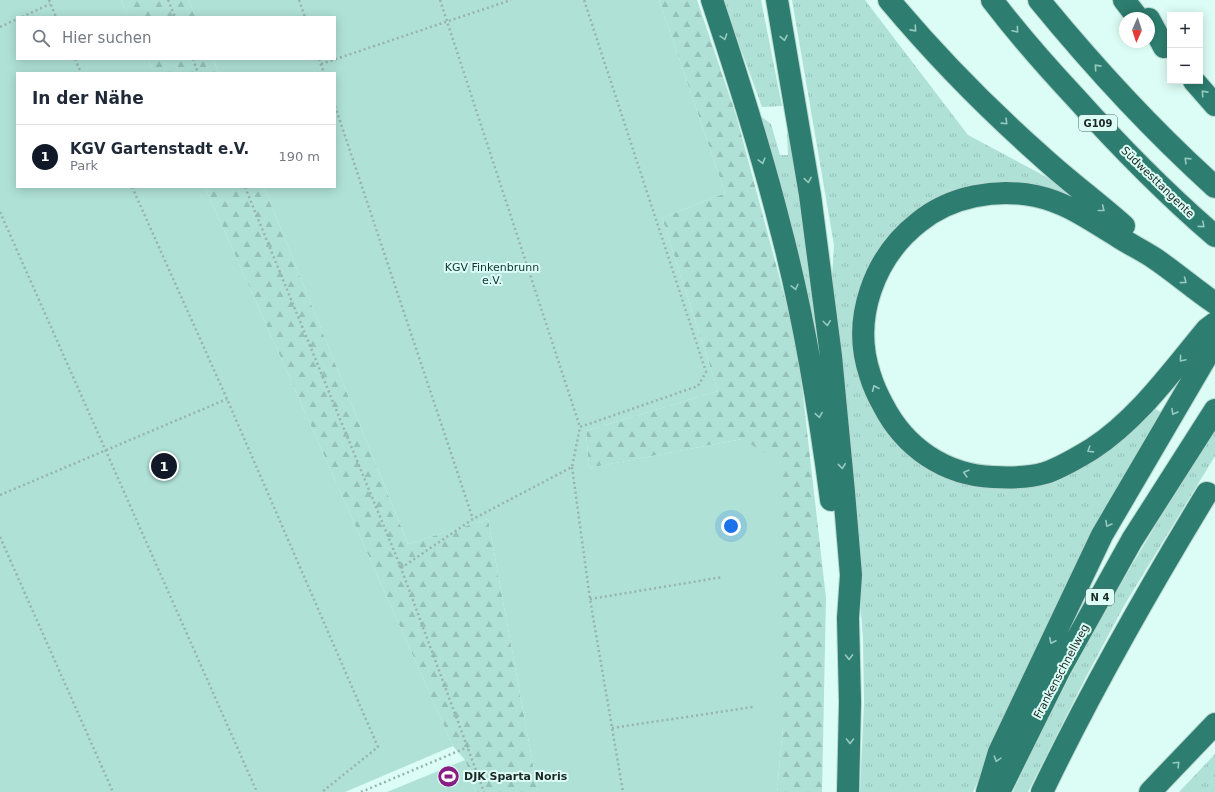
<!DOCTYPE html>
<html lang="de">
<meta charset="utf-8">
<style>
:root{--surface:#fff;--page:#f2f2f3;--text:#1f2937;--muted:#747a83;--line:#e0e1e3;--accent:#111827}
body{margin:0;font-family:"DejaVu Sans",sans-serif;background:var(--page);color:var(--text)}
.controls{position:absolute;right:12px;top:12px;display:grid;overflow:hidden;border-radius:0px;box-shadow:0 2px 10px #0003}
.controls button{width:36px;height:36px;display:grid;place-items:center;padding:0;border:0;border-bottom:1px solid var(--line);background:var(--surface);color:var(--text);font:20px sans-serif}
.compass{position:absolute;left:1119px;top:12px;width:36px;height:36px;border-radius:50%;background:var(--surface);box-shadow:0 2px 10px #0003;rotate:183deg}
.you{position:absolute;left:731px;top:526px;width:14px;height:14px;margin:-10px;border:3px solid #fff;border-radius:50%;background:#1a73e8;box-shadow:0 0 0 6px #1a73e833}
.badge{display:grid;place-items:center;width:26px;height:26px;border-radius:50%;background:var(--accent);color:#fff;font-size:13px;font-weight:700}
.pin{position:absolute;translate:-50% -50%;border:2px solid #fff;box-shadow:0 1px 4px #0006}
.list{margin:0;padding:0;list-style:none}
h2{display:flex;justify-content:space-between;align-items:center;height:52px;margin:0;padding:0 16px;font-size:17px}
h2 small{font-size:13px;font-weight:400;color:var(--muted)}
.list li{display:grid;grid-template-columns:26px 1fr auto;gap:12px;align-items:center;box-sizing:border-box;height:64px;padding:0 16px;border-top:1px solid var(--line)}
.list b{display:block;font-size:15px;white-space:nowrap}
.list p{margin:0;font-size:13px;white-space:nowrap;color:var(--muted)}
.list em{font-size:13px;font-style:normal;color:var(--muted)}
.icon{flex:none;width:22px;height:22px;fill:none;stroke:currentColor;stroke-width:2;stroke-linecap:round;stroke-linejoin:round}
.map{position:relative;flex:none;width:1215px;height:792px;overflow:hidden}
.search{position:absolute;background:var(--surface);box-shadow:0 2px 10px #0003;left:16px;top:16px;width:320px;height:44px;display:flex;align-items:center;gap:10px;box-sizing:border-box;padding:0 14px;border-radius:0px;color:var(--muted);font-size:15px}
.panel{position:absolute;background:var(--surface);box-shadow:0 2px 10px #0003;left:16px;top:72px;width:320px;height:116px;border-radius:0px}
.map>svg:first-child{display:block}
.grass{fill:url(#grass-tufts)}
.forest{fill:url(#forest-firs)}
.garden{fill:#afe1d6}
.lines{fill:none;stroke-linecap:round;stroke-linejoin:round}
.highway-casing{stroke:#b9d7d0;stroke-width:24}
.path{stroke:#98b2ac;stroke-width:2.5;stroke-dasharray:2 3;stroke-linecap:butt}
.highway{stroke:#2d7e70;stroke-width:22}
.oneway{stroke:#96cac0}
.labels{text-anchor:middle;stroke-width:4;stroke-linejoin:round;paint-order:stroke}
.shield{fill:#dcfdf5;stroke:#556863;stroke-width:1}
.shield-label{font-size:10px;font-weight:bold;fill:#1b2825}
.street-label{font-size:11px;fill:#1b2825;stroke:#dcfdf5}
.park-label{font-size:11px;fill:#0d342d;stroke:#dcfdf5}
.poi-label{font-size:11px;font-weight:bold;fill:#1b2825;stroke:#dcfdf5;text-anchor:start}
</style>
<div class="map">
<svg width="1215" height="792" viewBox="0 0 1215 792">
<defs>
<pattern id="grass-tufts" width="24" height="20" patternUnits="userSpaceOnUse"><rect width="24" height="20" fill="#afe1d6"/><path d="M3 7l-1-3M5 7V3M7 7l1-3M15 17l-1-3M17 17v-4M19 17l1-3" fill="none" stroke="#96c1b8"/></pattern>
<pattern id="forest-firs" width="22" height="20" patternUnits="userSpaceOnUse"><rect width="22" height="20" fill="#afe1d6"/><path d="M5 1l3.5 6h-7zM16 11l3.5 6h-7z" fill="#96c1b8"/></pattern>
</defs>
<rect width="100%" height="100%" fill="#dcfdf5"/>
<path class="grass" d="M723 0H761L782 106 762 107Z
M792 0H865L968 135 1067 188 1064 194 963 189 861 293 894 437 1012 487 1151 407 1161 412 1113 499 1013 704 973 792H860L864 702 863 639 850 470 831 293 834 245Z
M758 114 771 124 780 155H788L787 134 792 129 824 356H818Z
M1215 430V456L1125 604 1086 677 1028 792H1013C1070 666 1141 546 1215 430Z
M1215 754V792H1179Z"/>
<path class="forest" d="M121 0H189L196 17H129Z
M659 0H697L736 115 797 343 826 598 822 792H777L783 727 742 439 589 468 586 431 718 391 662 218 725 193Z
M148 59H213L219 73H154Z
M205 187H264L408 544 488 519 538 792H476L465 760 453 746Z"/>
<path class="garden" d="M0 0H121L129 17H17V59H148L154 73H17V187H205L453 746 345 792H0Z
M189 0H659L725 193 662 218 718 391 586 431 589 468 742 439 780 462 783 727 777 792H538L488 519 408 544 264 187H335V73H219L213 59H335V17H196Z
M465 760 476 792H387Z"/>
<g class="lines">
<defs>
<path id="highway" d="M712 0C737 75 761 150 780 226 804 316 819 408 831 500
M777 0 810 195 831 356 844 492 851 575 848 618 850 702 848 792
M889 0C935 55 986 107 1040 155 1067 180 1097 202 1124 226
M992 0C1018 34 1046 66 1075 97 1119 146 1165 193 1215 236
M1039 0C1093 66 1152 130 1215 187
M1124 0 1138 18
M1149 19 1164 47
M1194 81 1215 105
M1215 303C1194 289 1175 272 1154 258 1142 250 1129 244 1117 236 1090 220 1068 203 1036 196 996 188 951 196 919 222 874 257 851 319 870 375 873 385 878 396 883 405 905 448 945 475 993 477 1011 478 1028 478 1045 473 1061 468 1077 458 1092 449 1138 419 1172 371 1207 329L1215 323
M987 792 999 752 1102 535 1215 342
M999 792 1059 671 1132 540 1215 410
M1042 792C1091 690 1148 590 1207 493
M1150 792 1215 724"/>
</defs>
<use href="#highway" class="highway-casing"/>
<path class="path" d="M49 0 56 17
M168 0 175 17
M299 0 305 17
M440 0 580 427
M22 17 50 4
M0 27 17 19
M75 59 81 73
M193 59 198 73
M319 59 324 73
M321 64 511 0
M335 106 473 519
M132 187 227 399 378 747 322 792
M245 187 401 568 484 792
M0 212 257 792
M572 467 590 599 623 792
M0 495 227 399
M0 537 113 792
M401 568 473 519 572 467 580 427 698 386 706 372 584 0
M590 599 723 577
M612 728 753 707
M361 792 468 747"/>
<use href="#highway" class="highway"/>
</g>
<defs><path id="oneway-chevron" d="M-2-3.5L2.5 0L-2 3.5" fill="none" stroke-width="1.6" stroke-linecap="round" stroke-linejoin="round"/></defs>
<g class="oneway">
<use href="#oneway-chevron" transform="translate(914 29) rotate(48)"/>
<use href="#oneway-chevron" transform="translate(1016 30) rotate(50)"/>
<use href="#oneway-chevron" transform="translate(724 37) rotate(72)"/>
<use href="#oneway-chevron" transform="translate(784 38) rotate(80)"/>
<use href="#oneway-chevron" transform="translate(1097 67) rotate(-132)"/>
<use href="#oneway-chevron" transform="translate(1204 93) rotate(-132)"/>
<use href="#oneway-chevron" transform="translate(1005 122) rotate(44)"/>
<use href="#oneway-chevron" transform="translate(1187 160) rotate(-136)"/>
<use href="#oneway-chevron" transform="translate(762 161) rotate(75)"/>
<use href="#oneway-chevron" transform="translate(808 180) rotate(81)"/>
<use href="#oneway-chevron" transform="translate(1102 209) rotate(39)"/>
<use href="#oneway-chevron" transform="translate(1202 225) rotate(41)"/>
<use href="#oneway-chevron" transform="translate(1184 281) rotate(37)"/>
<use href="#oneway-chevron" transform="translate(795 287) rotate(77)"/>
<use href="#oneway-chevron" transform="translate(827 323) rotate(83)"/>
<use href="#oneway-chevron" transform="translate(1182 359) rotate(130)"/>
<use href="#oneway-chevron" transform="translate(875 388) rotate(-113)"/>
<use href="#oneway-chevron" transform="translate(1174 412) rotate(120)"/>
<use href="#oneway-chevron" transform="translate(819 415) rotate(81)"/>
<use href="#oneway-chevron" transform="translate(1090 450) rotate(148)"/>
<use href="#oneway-chevron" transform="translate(842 466) rotate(84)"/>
<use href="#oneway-chevron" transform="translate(966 473) rotate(-164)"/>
<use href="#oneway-chevron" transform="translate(1108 524) rotate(120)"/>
<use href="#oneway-chevron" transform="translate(1052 641) rotate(116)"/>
<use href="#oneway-chevron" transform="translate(849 657) rotate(89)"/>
<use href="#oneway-chevron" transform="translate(850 741) rotate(90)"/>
<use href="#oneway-chevron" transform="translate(997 759) rotate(107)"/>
<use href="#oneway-chevron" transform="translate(1177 764) rotate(-46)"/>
</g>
<defs>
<symbol id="stadium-disc" viewBox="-11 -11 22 22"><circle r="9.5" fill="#881d83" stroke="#dcfdf5"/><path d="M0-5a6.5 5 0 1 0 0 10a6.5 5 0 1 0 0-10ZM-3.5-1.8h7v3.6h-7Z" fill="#fff"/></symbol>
</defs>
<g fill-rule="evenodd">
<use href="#stadium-disc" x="436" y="764" width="25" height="25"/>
</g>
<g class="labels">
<g class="shield">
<rect x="1079" y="115" width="38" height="16" rx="3"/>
<rect x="1086" y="589" width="28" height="16" rx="3"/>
</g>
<g class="shield-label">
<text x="1098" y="127">G109</text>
<text x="1100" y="601">N 4</text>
</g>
<g class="street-label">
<text transform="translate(1158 182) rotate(44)" y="4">Südwesttangente</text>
<text transform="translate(1061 671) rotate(-62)" y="4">Frankenschnellweg</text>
</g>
<g class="park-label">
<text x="492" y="271">KGV Finkenbrunn<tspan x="492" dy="13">e.V.</tspan></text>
</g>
<g class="poi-label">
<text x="464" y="780">DJK Sparta Noris</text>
</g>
</g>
</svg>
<div class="controls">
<button>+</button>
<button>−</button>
</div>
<svg class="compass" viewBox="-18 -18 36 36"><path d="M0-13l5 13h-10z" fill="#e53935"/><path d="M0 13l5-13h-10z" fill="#747a83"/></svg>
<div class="you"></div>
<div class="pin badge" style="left:164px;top:466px">1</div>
<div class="search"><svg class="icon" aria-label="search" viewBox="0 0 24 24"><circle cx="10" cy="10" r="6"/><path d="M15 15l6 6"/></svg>Hier suchen</div>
<section class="panel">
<h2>In der Nähe<small></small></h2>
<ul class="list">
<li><span class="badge">1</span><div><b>KGV Gartenstadt e.V.</b><p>Park</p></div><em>190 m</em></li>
</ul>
</section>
</div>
